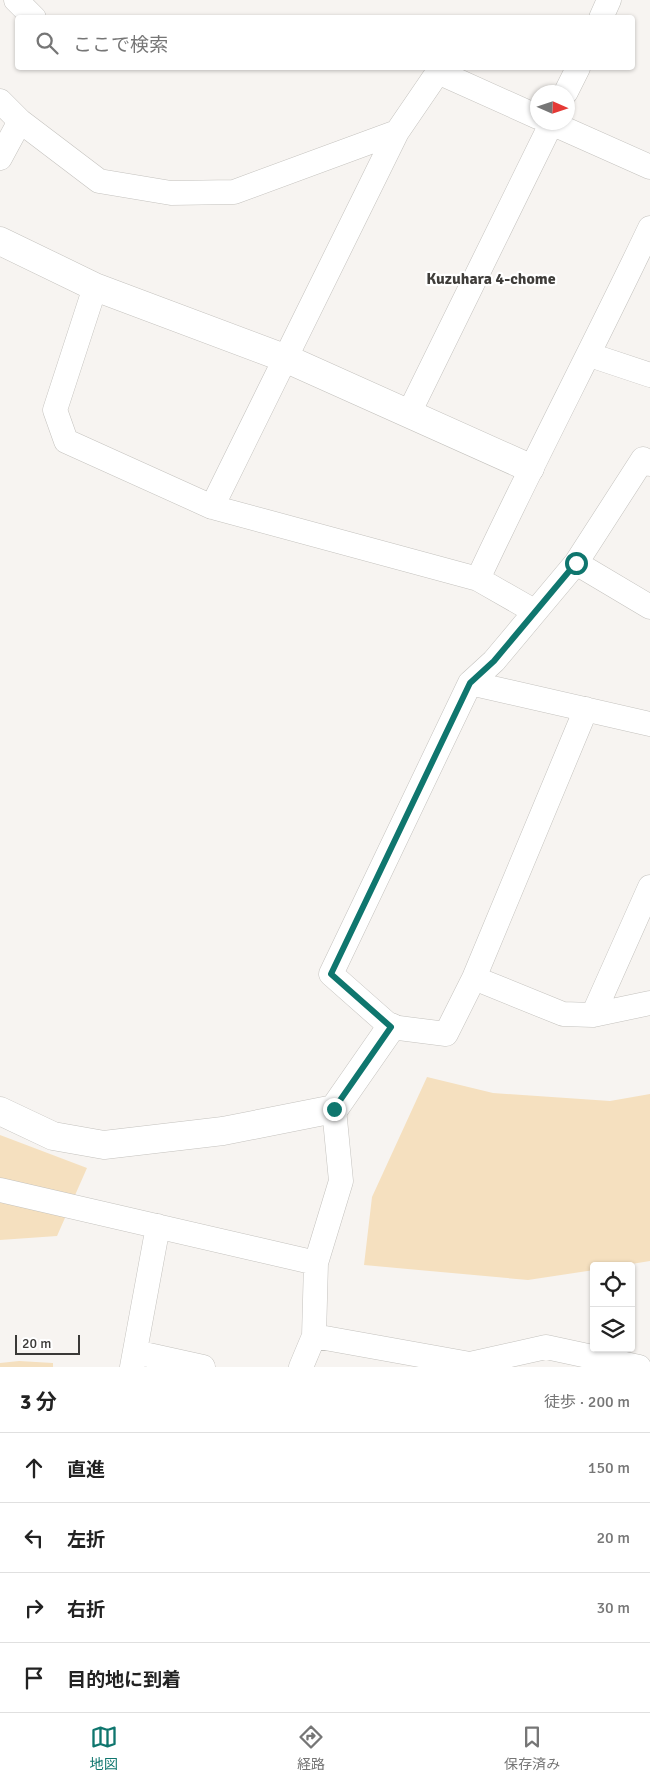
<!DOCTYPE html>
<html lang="ja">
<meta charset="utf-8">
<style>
:root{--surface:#fff;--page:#f2f2f2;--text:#222;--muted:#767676;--line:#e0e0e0;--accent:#0f766e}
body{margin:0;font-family:Signika,"Noto Sans JP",sans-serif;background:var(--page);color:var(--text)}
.controls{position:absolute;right:15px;bottom:15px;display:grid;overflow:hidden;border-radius:5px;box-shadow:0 1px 4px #0004}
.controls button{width:45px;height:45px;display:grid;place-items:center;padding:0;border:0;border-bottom:1px solid var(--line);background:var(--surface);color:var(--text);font:25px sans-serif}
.compass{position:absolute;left:530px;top:85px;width:45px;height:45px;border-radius:50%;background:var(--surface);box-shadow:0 1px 4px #0004;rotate:93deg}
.scale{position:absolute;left:15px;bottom:12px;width:65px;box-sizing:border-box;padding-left:5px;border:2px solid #3a3937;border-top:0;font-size:14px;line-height:18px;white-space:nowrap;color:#3a3937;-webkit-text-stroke:4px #fff;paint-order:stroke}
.stop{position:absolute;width:15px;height:15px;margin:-11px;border:4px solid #0f766e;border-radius:50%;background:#fff}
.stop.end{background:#0f766e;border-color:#fff;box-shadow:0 1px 5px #0008}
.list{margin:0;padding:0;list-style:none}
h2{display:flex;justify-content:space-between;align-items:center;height:65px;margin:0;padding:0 20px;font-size:21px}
h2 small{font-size:16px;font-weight:400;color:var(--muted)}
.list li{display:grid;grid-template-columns:32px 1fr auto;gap:15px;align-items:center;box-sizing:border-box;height:70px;padding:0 20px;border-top:1px solid var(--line)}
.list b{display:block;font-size:19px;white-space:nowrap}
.list em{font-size:16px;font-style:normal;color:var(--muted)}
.icon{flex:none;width:28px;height:28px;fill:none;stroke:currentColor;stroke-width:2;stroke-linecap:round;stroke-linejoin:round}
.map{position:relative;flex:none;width:650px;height:1367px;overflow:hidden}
.search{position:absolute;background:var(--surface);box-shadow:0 1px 4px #0004;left:15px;right:15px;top:15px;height:55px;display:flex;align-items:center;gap:12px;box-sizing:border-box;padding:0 18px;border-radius:5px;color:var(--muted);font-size:19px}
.sheet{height:345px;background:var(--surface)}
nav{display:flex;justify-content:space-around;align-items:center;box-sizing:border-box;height:70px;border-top:1px solid var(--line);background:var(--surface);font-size:14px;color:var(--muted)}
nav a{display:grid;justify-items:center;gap:2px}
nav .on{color:var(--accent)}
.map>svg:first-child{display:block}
.green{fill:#f5e0bf}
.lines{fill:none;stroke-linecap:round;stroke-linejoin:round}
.minor-casing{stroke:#c4c2be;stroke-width:25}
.tertiary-casing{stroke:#c4c2be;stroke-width:29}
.minor{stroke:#fff;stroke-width:24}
.tertiary{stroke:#fff;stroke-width:28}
.route{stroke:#0f766e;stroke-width:6}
.labels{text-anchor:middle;stroke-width:4.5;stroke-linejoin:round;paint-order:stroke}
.neighbourhood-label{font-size:16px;font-weight:bold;fill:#3f3d3a;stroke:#fff}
</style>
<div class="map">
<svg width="650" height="1367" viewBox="0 0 650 1367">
<rect width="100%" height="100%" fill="#f7f4f1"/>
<path class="green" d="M427 1077 493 1093 610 1101 650 1094V1261L619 1266H594V1270L528 1280 364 1265 372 1197Z
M0 1135 87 1168 57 1236 0 1240Z
M19 1361 53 1363V1367H0V1363Z"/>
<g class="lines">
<defs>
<path id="minor" d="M16 0 34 18
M601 18 609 0
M566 92 578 68
M0 101 20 121 99 181 171 193 234 192 397 132
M549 122 650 167
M0 158 20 121
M95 287 55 410 66 441 212 507 478 579 534 611
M590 355 650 375
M409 413 552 122
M650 464 643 459 576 563 494 661 470 683 331 974 391 1027 446 1034 474 978 563 1014 593 1015 650 1003
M212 507 397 132 438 72 538 117
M576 563 650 607
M478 579C533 461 594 346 650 228
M470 683 650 724
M474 978 586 709
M593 1015 650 887
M0 1190 316 1263
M314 1336 470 1364 546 1347 639 1367
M135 1352 203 1367
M132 1367 158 1226
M301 1367 314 1336 316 1263 341 1181 334 1109"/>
<path id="tertiary" d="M0 241 95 287 287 359 530 468
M0 1111 53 1136 104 1145 223 1131 334 1109 391 1027"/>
</defs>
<use href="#minor" class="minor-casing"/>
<use href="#tertiary" class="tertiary-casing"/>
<use href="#minor" class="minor"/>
<use href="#tertiary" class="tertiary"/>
</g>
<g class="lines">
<path class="route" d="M334 1109 391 1027 331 974 470 683 494 661 576 563"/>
</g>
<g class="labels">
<g class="neighbourhood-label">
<text x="491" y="284">Kuzuhara 4-chome</text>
</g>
</g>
</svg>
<div class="controls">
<button><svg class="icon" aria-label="locate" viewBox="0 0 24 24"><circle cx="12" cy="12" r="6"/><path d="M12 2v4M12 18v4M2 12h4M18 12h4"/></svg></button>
<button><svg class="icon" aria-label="layers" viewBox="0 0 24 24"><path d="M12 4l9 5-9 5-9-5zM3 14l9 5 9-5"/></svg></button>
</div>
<svg class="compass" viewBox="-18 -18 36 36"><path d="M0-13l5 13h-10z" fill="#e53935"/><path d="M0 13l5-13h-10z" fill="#767676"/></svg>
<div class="scale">20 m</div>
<div class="stop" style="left:576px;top:563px"></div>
<div class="stop end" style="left:334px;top:1109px"></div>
<div class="search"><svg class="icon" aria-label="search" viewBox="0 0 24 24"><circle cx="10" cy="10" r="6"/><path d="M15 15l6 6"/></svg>ここで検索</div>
</div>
<section class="sheet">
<h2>3 分<small>徒歩 · 200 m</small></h2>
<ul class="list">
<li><svg class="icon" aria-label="ahead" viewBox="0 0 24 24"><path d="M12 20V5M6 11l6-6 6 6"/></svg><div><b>直進</b></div><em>150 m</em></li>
<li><svg class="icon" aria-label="left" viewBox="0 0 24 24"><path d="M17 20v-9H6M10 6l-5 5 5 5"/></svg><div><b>左折</b></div><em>20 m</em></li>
<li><svg class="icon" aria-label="right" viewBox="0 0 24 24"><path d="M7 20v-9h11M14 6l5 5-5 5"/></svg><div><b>右折</b></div><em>30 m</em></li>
<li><svg class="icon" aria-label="arrive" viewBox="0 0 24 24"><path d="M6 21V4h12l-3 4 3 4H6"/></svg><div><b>目的地に到着</b></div></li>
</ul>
</section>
<nav>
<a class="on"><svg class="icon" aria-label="map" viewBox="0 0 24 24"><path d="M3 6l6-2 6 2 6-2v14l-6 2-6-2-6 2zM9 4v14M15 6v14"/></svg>地図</a>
<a><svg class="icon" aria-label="directions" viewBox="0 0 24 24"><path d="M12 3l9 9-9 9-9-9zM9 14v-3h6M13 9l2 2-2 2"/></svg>経路</a>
<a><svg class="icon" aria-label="saved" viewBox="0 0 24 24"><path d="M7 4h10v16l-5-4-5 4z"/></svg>保存済み</a>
</nav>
